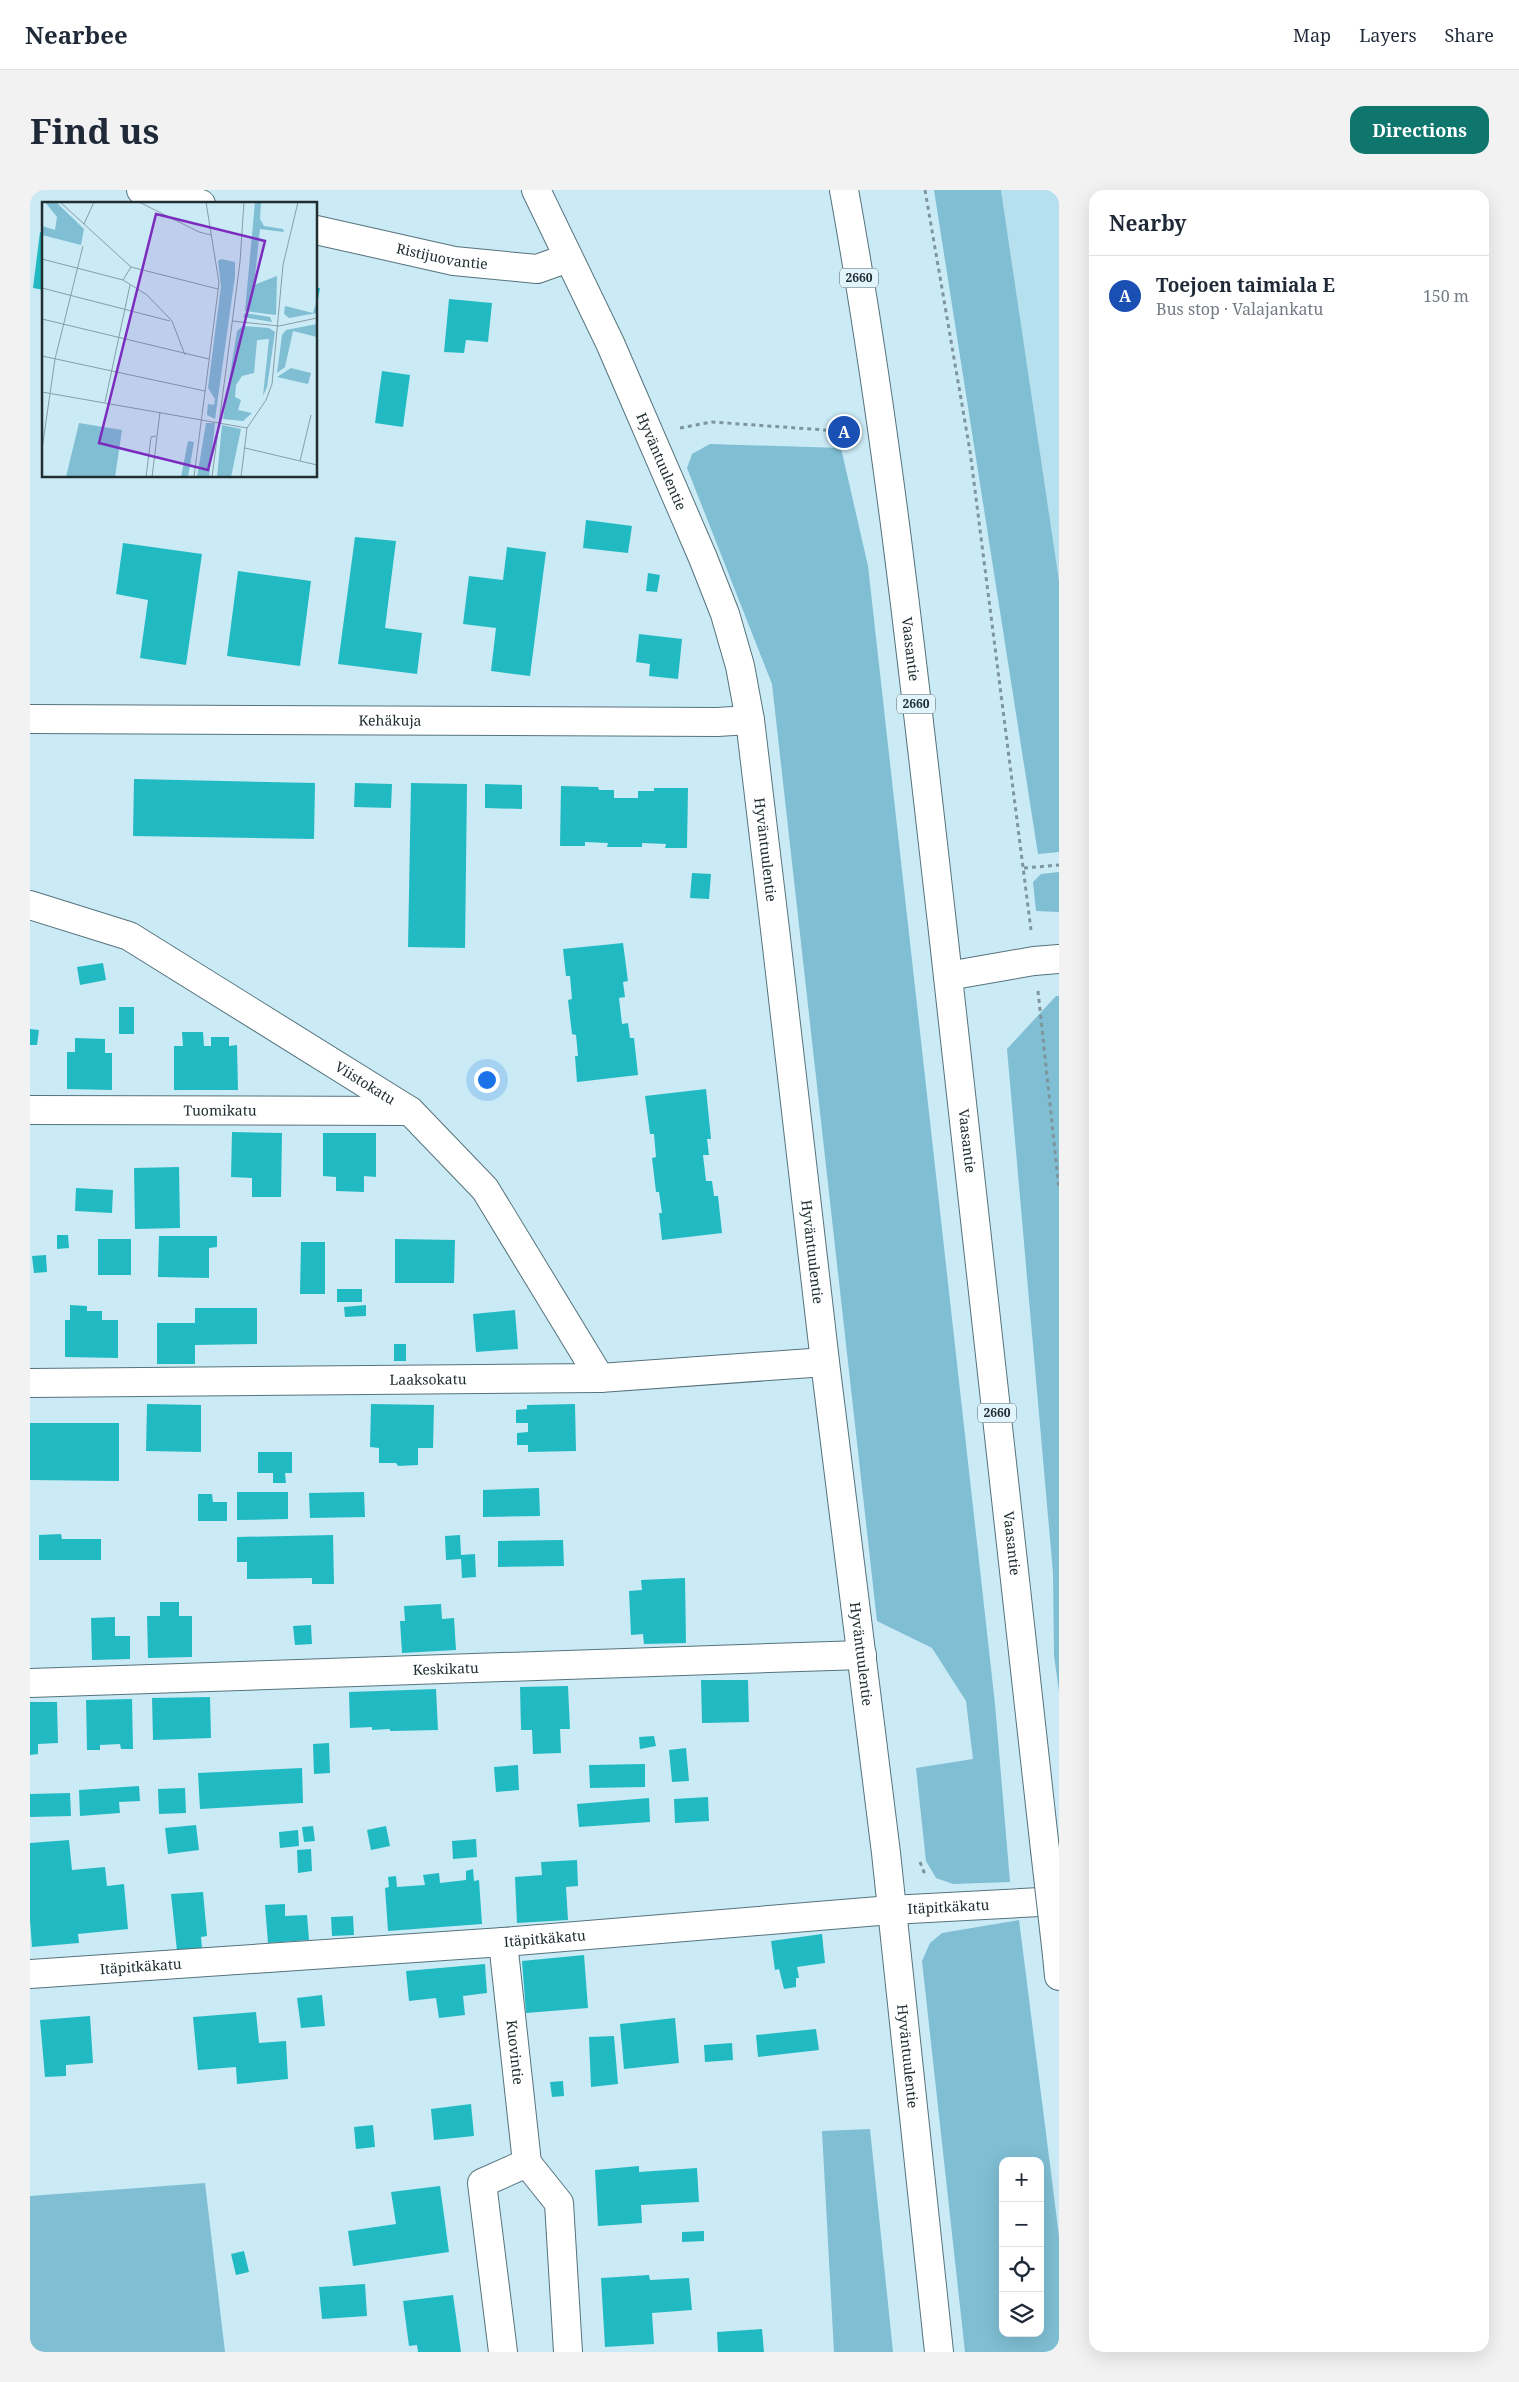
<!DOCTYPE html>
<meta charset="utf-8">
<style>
:root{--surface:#fff;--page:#f2f2f3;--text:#1f2937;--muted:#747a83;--line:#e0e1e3;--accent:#0f766e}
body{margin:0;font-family:"Noto Serif",serif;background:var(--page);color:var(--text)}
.controls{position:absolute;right:15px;bottom:15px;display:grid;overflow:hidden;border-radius:10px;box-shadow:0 5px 20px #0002}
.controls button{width:45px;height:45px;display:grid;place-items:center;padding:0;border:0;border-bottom:1px solid var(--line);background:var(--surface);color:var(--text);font:25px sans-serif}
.you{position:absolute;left:456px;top:889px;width:18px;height:18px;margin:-12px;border:4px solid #fff;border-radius:50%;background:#1a73e8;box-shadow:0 0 0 8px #1a73e833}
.badge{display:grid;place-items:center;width:32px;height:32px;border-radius:50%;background:var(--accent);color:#fff;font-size:16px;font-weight:700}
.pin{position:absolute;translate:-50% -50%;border:2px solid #fff;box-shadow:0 1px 5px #0006}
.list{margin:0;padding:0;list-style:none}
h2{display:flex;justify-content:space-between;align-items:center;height:65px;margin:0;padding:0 20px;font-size:21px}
h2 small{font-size:16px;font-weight:400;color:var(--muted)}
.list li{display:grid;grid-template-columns:32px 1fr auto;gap:15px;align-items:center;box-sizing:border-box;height:80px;padding:0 20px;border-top:1px solid var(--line)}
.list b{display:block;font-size:19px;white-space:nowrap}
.list p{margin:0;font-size:16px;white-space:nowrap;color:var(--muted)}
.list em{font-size:16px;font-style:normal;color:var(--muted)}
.icon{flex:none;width:28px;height:28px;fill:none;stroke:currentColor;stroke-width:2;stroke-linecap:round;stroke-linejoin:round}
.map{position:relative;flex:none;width:1029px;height:2162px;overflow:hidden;border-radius:15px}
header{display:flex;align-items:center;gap:30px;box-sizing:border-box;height:70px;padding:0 25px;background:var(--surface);border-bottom:1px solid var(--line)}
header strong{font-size:24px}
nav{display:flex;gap:28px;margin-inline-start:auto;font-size:18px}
.intro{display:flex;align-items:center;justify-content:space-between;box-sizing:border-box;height:120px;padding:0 30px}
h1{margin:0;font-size:35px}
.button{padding:12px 22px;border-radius:15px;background:var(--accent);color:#fff;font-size:18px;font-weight:700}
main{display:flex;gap:30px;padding:0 30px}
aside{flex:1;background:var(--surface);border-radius:15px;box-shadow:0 5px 20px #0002}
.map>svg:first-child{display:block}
.built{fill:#b7e0ee}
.green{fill:#7fbed3;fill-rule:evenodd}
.building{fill:#22bac2}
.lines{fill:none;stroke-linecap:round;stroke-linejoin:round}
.street-casing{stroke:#55737c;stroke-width:30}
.secondary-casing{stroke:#55737c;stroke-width:30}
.primary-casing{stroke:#55737c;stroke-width:30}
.path{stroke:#7e959d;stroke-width:3;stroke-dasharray:4 4;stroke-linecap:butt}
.street{stroke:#fff;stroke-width:28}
.secondary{stroke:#fff;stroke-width:28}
.primary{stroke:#fff;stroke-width:28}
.primary-bridge-casing{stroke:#55737c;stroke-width:30;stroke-linecap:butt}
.primary-bridge{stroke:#fff;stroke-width:28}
.labels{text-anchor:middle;stroke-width:4;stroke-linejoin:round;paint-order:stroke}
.shield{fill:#e2f5fc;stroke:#5a696e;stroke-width:1}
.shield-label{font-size:12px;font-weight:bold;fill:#202d31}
.street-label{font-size:14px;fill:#202d31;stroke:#e2f5fc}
.inset-road{fill:none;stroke:#869ea7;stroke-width:1}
.view{fill:#7b2cbf;fill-opacity:0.15;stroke:#7b2cbf;stroke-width:2.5}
.inset-edge{fill:none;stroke:#202d31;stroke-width:2.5}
</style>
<header>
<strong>Nearbee</strong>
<nav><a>Map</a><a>Layers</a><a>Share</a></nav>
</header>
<div class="intro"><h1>Find us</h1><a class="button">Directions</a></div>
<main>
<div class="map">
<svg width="1029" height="2162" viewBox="0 0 1029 2162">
<rect width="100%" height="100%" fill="#caeaf5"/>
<path class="built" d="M971 0H1029V391Z"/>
<path class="green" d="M904 0H971L1029 391V662L1008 664Z
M680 254 811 258 838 376 965 1514 980 1692 923 1694 906 1688 896 1671 886 1578 943 1569 936 1511 902 1458 847 1431 742 494 657 278 662 264Z
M1029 682V722L1006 721 1003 692 1011 684Z
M1026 806H1029V1502L1024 1465 1023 1383 977 859Z
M989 1730 1029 2046V2162H935L892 1771 900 1753 912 1743ZM973 1971H1010V2143H973Z
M840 1939 863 2162H804L792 1941Z
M175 1993 195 2162H0V2006Z"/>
<path class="building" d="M10 42 14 43V100L3 98Z
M286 98H290L287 115H286Z
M419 109 462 113 458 152 436 150 434 163 414 162Z
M352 181 380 185 373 237 345 233Z
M556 330 602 336 598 363 553 358Z
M325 347 366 351 355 438 392 443 387 484 308 474Z
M93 353 172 364 156 475 110 468 118 410 86 404Z
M477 357 516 362 500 486 461 481 466 438 433 434 439 386 473 390Z
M208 381 281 391 270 476 197 466Z
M618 383 630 385 627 402 616 401Z
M609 444 652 449 648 489 619 486 620 474 606 472Z
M104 589 285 593 284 649 103 646Z
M325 593 362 594 361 618 324 617Z
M381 593 437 594 435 758 378 757Z
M455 594 492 595V619L455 618Z
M531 596 568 597 569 600H584V608H608V601H624V598H658L657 658H635L636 654 612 653V657H577L578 653 555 652V656H530Z
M662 683 681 684 679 709 660 708Z
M593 753 598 791 593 792 595 807 589 808 592 834 598 833 600 848H604L608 885 547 892 545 866H548L546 845 542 844 538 810 542 809 540 786H536L533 759Z
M73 773 76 790 50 795 47 777Z
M89 817H104V844H89Z
M0 839 9 840 7 855H0Z
M152 842H173L174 856H181V847H199V856L207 855 208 900H144V856H153Z
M45 848 75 849V863H82V900L37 899V862H45Z
M676 899 681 949H677L679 965H673L676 991H682L684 1006H688L692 1043 632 1050 629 1023H632L629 1002H626L622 968 626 967 624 944H620L615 906Z
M202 942 252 943 251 1007H222V988L201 987Z
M293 943H346V987L334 986V1002L306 1001V987L293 986Z
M149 977 150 1038 105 1039 104 978Z
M46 998 83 1000 82 1023 45 1021Z
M27 1045H38L39 1058 27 1059Z
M129 1046H187V1057L179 1058V1088L128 1087Z
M68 1049H101V1085H68Z
M365 1049 425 1050 424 1093H365Z
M271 1052H295V1104H270Z
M16 1065 17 1082 4 1083 2 1066Z
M307 1099H332V1112H307Z
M40 1115 57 1116V1121H72V1130H88V1168L35 1167V1130H40Z
M336 1115V1126L315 1127 314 1117Z
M165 1118H227V1154L165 1155V1174H127V1133H165Z
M485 1120 488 1159 446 1162 443 1124Z
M364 1154H376V1171H364Z
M117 1214 171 1215V1262L116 1261Z
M341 1214 404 1215 403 1258H388V1275L368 1276 366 1273H349V1258L340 1257Z
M545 1214 546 1261 498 1262V1255H487V1243L498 1242V1233H486V1220L497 1219V1215Z
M0 1233H89V1291L0 1290Z
M228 1262H262V1283H255L256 1293H243V1283H228Z
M509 1298 510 1326 453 1327V1300Z
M207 1302H258V1329L207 1330Z
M334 1302 335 1327 280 1328 279 1303Z
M168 1304H182L183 1312H197V1331H168Z
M31 1344 32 1349H71V1370H9V1345Z
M303 1345 304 1394H282V1388L217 1389V1372H207V1347Z
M430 1345 431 1365 445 1364 446 1387 432 1388 431 1369 416 1370 415 1346Z
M533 1350 534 1376 468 1377V1351Z
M655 1388 656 1453 614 1454 613 1444 601 1445 599 1401 612 1400 611 1390Z
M130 1412H149V1426H162V1467L118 1468 117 1426H130Z
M411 1414 412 1429 424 1428 426 1460 372 1463 370 1431H375L374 1416Z
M85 1427V1446H100V1469L62 1470 61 1428Z
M281 1435 282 1454 265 1455 263 1436Z
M671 1490H718L719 1532 672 1533Z
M538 1496 540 1539H530L531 1563 503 1564 502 1540H491L490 1497Z
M406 1499 408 1540 360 1541V1539L342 1540V1537L320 1538 319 1502Z
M180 1507 181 1548 123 1550 122 1508Z
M102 1509 103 1559H91L90 1554 70 1555V1560H57L56 1510Z
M0 1512H27L28 1553 8 1554V1564L0 1565Z
M624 1546 626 1556 610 1559 609 1547Z
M299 1553 300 1583 284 1584 283 1554Z
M656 1558 659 1591 642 1592 639 1560Z
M615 1574V1597L560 1598 559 1575Z
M488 1575 489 1600 466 1602 464 1577Z
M272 1578 273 1613 170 1619 168 1583Z
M109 1596 110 1611 89 1612 90 1623 50 1626 49 1600Z
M155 1598 156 1623 129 1624 128 1599Z
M40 1603 41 1626 0 1627V1604Z
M678 1607 679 1631 645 1633 644 1609Z
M619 1608 620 1632 549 1637 547 1614Z
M166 1635 169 1660 138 1664 135 1638Z
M283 1636 285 1651 274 1652 272 1637Z
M356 1636 360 1656 341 1660 337 1640Z
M268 1640 269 1656 250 1658 249 1642Z
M446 1649 447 1667 423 1669 422 1651Z
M39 1650 42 1680 75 1677 77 1696 94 1694 98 1739 48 1744 49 1753 2 1757 0 1730V1653Z
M281 1659 282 1681 268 1683 267 1660Z
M547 1670 548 1696 536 1697 538 1730 487 1733 485 1687 512 1685 511 1672Z
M443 1679 444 1691 449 1690 452 1734 358 1741 355 1698 359 1697 358 1687 366 1686 367 1697 395 1695 393 1685 409 1683 410 1693 436 1690V1681Z
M173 1702 177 1746 171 1747 172 1758 147 1761 141 1704Z
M255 1714V1726L277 1725 279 1750 238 1753 235 1715Z
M323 1726 324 1745 302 1746 301 1727Z
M792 1744 795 1773 767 1777 769 1788H766V1797L754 1799 749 1779 745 1780 741 1751Z
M554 1765 558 1818 496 1823 492 1771Z
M455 1774 457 1803 433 1806 435 1825 409 1828 406 1808 379 1811 376 1781Z
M292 1805 295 1836 271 1838 267 1808Z
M226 1822 229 1853 256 1851 258 1889 207 1894 206 1877 168 1880 163 1827Z
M60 1826 63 1873 36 1875V1886L15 1887 10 1830Z
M645 1828 649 1873 594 1879 590 1834Z
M786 1839 789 1860 728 1867 726 1845Z
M584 1846 588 1894 561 1897 559 1847Z
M702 1853 703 1870 675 1872 674 1855Z
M533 1891 534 1906 522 1907 520 1892Z
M441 1914 444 1946 404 1950 401 1919Z
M343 1935 345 1957 326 1959 324 1937Z
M609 1976V1982L667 1978 669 2012 611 2015 612 2033 568 2036 565 1980Z
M410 1996 419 2062 323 2076 318 2041 366 2034 361 2002Z
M674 2041V2051L652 2052V2042Z
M214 2061 219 2082 206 2085 201 2064Z
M619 2085 620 2090 659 2088 662 2120 622 2123 624 2154 575 2157 571 2088Z
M335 2094 337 2126 292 2129 289 2097Z
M423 2105 431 2162H388L387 2155 379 2156 373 2111Z
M732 2139 734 2162H688L687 2142Z"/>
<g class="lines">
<defs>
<g id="street">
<path d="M111 0 171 14"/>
<path id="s1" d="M286 40 424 71 507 79 538 68"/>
<path id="s2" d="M0 529 687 532 720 530"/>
<path id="s3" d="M0 715 99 746 380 921 455 999 570 1188"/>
<path d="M918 786 1004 771 1029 769"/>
<path id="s4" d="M0 920 380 921"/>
<path id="s5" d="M0 1193 570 1188 795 1172"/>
<path id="s6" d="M0 1493 832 1465"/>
<path id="s7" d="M473 1752 497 1973 529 2013 538 2162"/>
<path id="s8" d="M0 1784 473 1752 861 1720 1029 1711"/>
<path d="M473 2162 452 1993 497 1973"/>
</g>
<g id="secondary">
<path id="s9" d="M506 0 580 153 673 368 695 424 710 476 720 530 746 748 795 1172 856 1663 909 2162"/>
</g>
<g id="primary">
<path id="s10" d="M814 0C858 243 884 488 912 733 948 1042 982 1351 1015 1660"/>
<path d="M1027 1765 1029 1786"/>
</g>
</defs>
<use href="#street" class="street-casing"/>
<use href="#secondary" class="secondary-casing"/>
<use href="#primary" class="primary-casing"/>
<path class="path" d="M895 0 940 261 1001 740
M650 238 682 232 823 242
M994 678 1029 675
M1008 801 1029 999
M890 1672 896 1687"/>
<use href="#street" class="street"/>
<use href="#secondary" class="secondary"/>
<use href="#primary" class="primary"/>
<defs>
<path id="primary-bridge" d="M1015 1660 1027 1765"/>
</defs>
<use href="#primary-bridge" class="primary-bridge-casing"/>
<use href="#primary-bridge" class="primary-bridge"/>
</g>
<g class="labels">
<g class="shield">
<rect x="810" y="78.5" width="38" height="19" rx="4"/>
<rect x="867" y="504.5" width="38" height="19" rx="4"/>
<rect x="948" y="1213.5" width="38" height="19" rx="4"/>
</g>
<g class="shield-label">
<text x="829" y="92">2660</text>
<text x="886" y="518">2660</text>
<text x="967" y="1227">2660</text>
</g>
<g class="street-label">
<text dy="5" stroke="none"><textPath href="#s1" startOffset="129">Ristijuovantie</textPath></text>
<text dy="5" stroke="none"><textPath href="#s9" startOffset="299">Hyväntuulentie</textPath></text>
<text dy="5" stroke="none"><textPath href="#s10" startOffset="464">Vaasantie</textPath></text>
<text dy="5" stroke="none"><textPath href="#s2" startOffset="360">Kehäkuja</textPath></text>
<text dy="5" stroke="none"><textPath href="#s9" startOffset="704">Hyväntuulentie</textPath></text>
<text dy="5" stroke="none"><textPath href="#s3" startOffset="382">Viistokatu</textPath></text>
<text dy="5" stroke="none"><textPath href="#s4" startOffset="190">Tuomikatu</textPath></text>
<text dy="5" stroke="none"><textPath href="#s10" startOffset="959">Vaasantie</textPath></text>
<text dy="5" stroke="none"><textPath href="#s9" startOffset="1109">Hyväntuulentie</textPath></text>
<text dy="5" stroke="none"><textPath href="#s5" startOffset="398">Laaksokatu</textPath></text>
<text dy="5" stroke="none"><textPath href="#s10" startOffset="1364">Vaasantie</textPath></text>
<text dy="5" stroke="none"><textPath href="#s9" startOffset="1514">Hyväntuulentie</textPath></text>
<text dy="5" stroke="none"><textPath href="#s6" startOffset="416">Keskikatu</textPath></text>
<text dy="5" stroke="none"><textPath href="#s8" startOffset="921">Itäpitkäkatu</textPath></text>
<text dy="5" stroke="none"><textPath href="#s8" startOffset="516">Itäpitkäkatu</textPath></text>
<text dy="5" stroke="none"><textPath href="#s8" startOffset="111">Itäpitkäkatu</textPath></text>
<text dy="5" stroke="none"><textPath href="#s7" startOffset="111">Kuovintie</textPath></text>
<text dy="5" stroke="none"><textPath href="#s9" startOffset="1919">Hyväntuulentie</textPath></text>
</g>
</g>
<g transform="translate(12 12)">
<rect width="275" height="275" fill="#caeaf5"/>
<path d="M3 0H14L42 27 39 43 0 33V24L13 28 15 15ZM213 0H219L218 17 222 24 241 27 242 30 218 27 212 83 235 74 234 113 203 109ZM179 57 193 60V74L173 217 165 213 166 202 172 203 173 197 166 186 179 84 176 59ZM275 98V111L247 116 242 112 243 104 271 111ZM203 111 228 115 230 120 201 115ZM275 122V135L251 129 243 165 235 171 240 133 244 128ZM201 124 227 126 233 130 225 185 221 194 227 137 215 138 212 171 200 174 194 183 193 195 199 198 196 208 210 211 201 219 181 217 195 129ZM249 166 269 171 266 182 235 175ZM37 221 80 228 73 275H24ZM164 221H173L167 275H155ZM180 223 199 227 189 275H175ZM146 239 152 240 146 275H139Z" fill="#7fbed3"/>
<path class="inset-road" d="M18 0 89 65 176 87M97 0 157 30 169 33M42 22 52 0M0 57 81 78 105 93 130 119 143 153M81 78 89 65M0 86 128 119M0 117 167 157M190 119 237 124 275 116M0 154 163 189M0 190 205 226M63 200 88 83M203 246 275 263M0 247 13 157 41 44M258 259 269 213M104 275 109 235 114 234M110 275 118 210M152 275 177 81 164 0M170 275 198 60 202 0M199 275 205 226 224 198 230 182 241 63 256 0"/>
<path class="view" d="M114 12 223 39 166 268 57 241Z"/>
<rect width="275" height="275" class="inset-edge"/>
</g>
</svg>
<div class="controls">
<button>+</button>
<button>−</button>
<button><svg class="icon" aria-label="locate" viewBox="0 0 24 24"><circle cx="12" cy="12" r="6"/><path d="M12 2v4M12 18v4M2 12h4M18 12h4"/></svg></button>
<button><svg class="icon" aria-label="layers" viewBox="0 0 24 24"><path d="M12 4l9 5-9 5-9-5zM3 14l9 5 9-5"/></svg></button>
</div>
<div class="you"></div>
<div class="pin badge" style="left:814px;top:242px;background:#1a4fb4">A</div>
</div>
<aside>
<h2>Nearby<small></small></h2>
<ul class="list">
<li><span class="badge" style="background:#1a4fb4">A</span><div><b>Toejoen taimiala E</b><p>Bus stop · Valajankatu</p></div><em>150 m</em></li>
</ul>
</aside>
</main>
